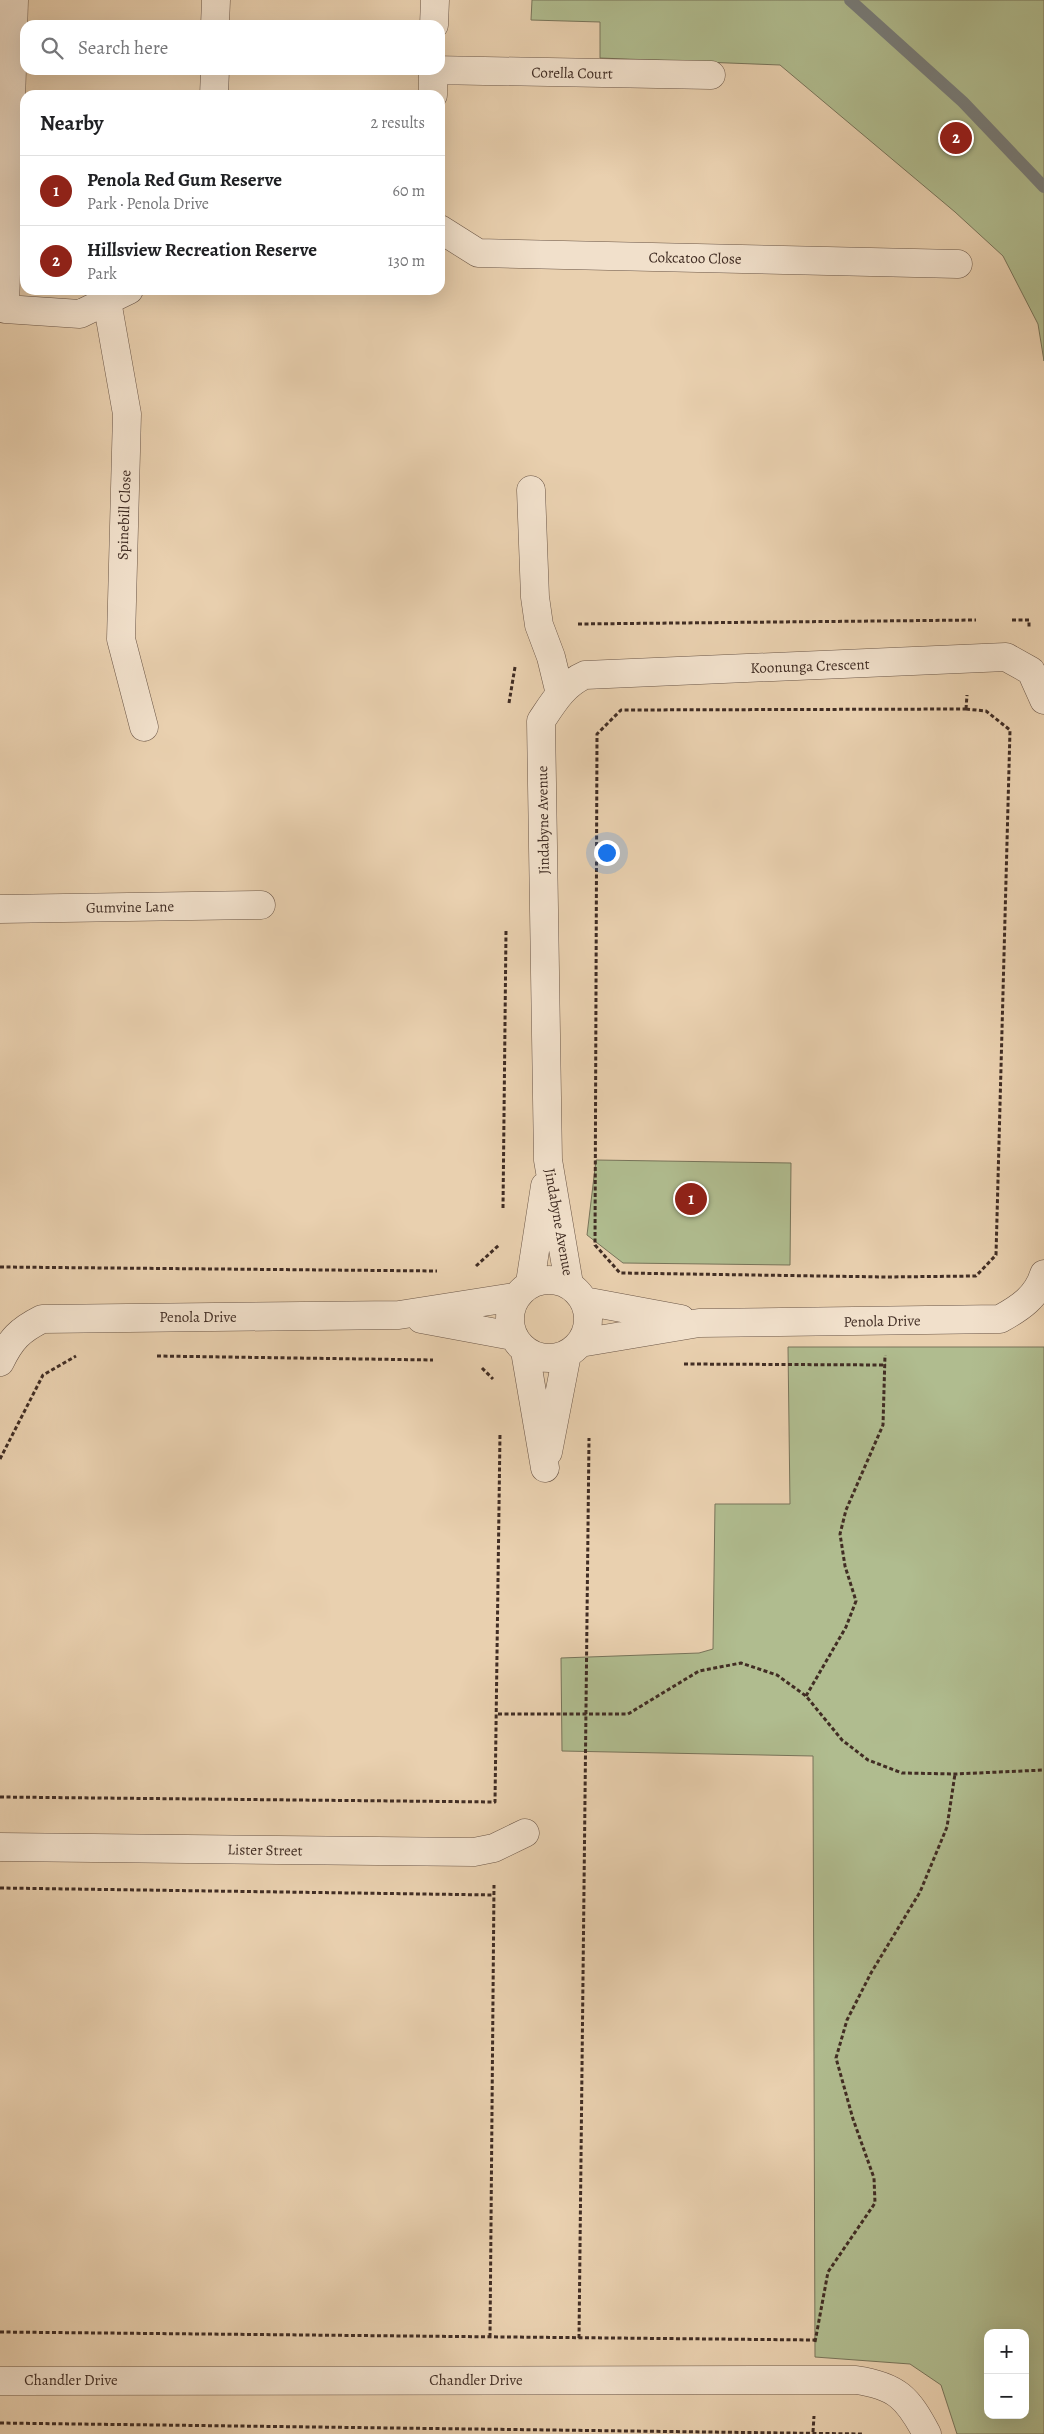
<!DOCTYPE html>
<meta charset="utf-8">
<style>
:root{--surface:#fff;--page:#f2f2f2;--text:#202124;--muted:#757577;--line:#e0e0e0;--accent:#8f2418}
body{margin:0;font-family:Alegreya,serif;background:var(--page);color:var(--text)}
.controls{position:absolute;right:15px;bottom:15px;display:grid;overflow:hidden;border-radius:10px;box-shadow:0 5px 20px #0002}
.controls button{width:45px;height:45px;display:grid;place-items:center;padding:0;border:0;border-bottom:1px solid var(--line);background:var(--surface);color:var(--text);font:25px sans-serif}
.you{position:absolute;left:606px;top:852px;width:18px;height:18px;margin:-12px;border:4px solid #fff;border-radius:50%;background:#1a73e8;box-shadow:0 0 0 8px #1a73e833}
.badge{display:grid;place-items:center;width:32px;height:32px;border-radius:50%;background:var(--accent);color:#fff;font-size:16px;font-weight:700}
.pin{position:absolute;translate:-50% -50%;border:2px solid #fff;box-shadow:0 1px 5px #0006}
.list{margin:0;padding:0;list-style:none}
h2{display:flex;justify-content:space-between;align-items:center;height:65px;margin:0;padding:0 20px;font-size:21px}
h2 small{font-size:16px;font-weight:400;color:var(--muted)}
.list li{display:grid;grid-template-columns:32px 1fr auto;gap:15px;align-items:center;box-sizing:border-box;height:70px;padding:0 20px;border-top:1px solid var(--line)}
.list b{display:block;font-size:19px;white-space:nowrap}
.list p{margin:0;font-size:16px;white-space:nowrap;color:var(--muted)}
.list em{font-size:16px;font-style:normal;color:var(--muted)}
.icon{flex:none;width:28px;height:28px;fill:none;stroke:currentColor;stroke-width:2;stroke-linecap:round;stroke-linejoin:round}
.map{position:relative;flex:none;width:1044px;height:2434px;overflow:hidden}
.search{position:absolute;background:var(--surface);box-shadow:0 5px 20px #0002;left:20px;top:20px;width:425px;height:55px;display:flex;align-items:center;gap:12px;box-sizing:border-box;padding:0 18px;border-radius:15px;color:var(--muted);font-size:19px}
.panel{position:absolute;background:var(--surface);box-shadow:0 5px 20px #0002;left:20px;top:90px;width:425px;height:205px;border-radius:15px}
.map>svg:first-child{display:block}
.green{fill:#b0bc8f;stroke:#78745a;fill-rule:evenodd}
.lines{fill:none;stroke-linecap:round;stroke-linejoin:round}
.stream{stroke:#787e7c;stroke-width:12}
.minor-casing{stroke:#6b5647;stroke-width:29}
.path{stroke:#412d24;stroke-width:3;stroke-dasharray:4 2.5;stroke-linecap:butt}
.minor{stroke:#f1e0cb;stroke-width:28}
.labels{text-anchor:middle;stroke-width:5;stroke-linejoin:round;paint-order:stroke}
.street-label{font-size:15px;fill:#412d24;stroke:#f1e0cb}
</style>
<div class="map">
<svg width="1044" height="2434" viewBox="0 0 1044 2434">
<rect width="100%" height="100%" fill="#e9d0af"/>
<filter id="stains"><feTurbulence type="fractalNoise" baseFrequency=".004" numOctaves="4"/><feColorMatrix values="0 0 0 0 .2 0 0 0 0 .09 0 0 0 0 .02 0 0 0 .5 -.17"/></filter>
<radialGradient id="worn" r=".72"><stop offset=".6" stop-color="#630" stop-opacity="0"/><stop offset="1" stop-color="#630" stop-opacity=".3"/></radialGradient>
<path class="green" d="M532 0H1044V361L1038 324 1003 256 955 212 780 65 600 58V22L531 20Z
M596 1160 791 1163 790 1265 623 1263 587 1235Z
M788 1347H1044V2434H957L941 2385 910 2364 815 2357 813 1756 562 1751 561 1658 699 1653 713 1649 715 1504H790ZM988 2333H1025V2415H988Z"/>
<g class="lines">
<path class="stream" d="M850 0 963 102 1044 187"/>
<defs>
<path id="minor" d="M14 0 5 309 80 314 129 290
M215 25 216 0
M434 25 435 0
M433 70 711 75
M214 95 215 70
M433 95V70
M440 229 478 253 958 264
M107 301 127 414 121 639 144 727
M531 490 535 597 539 625 551 657 560 694
M0 909 261 905
M510 1319a39 39 0 1 1 78 0a39 39 0 1 1-78 0Z
M530 1283 545 1186
M569 1284 548 1160 541 721C553 703 564 684 585 675L1006 657 1031 671 1044 700
M584 1301 681 1319
M421 1319 513 1336
M580 1343 699 1323 1000 1319C1020 1308 1037 1297 1044 1274
M525 1351 545 1468
M0 1362C11 1339 20 1330 42 1319L399 1315 515 1297
M548 1452 567 1354
M0 1847 474 1852 494 1848 525 1833
M0 2381 856 2380C897 2386 908 2398 927 2434"/>
</defs>
<use href="#minor" class="minor-casing"/>
<path class="path" d="M1012 620H1029V628
M578 624 976 620
M509 703 515 667
M966 709 986 711 1010 730 996 1255 976 1276 887 1277 620 1273 595 1245 597 734 621 710Z
M966 709 967 695
M503 1208 506 931
M476 1266 499 1245
M0 1267 437 1271
M157 1356 433 1360
M684 1364 886 1365
M482 1368 493 1379
M0 1459 43 1375 76 1356
M806 1696 846 1627 856 1601 845 1566 840 1534 846 1510 883 1425 885 1355
M498 1714H628L699 1671 741 1663 777 1675 806 1696 842 1740 868 1760 902 1773 955 1774 1044 1770
M0 1797 495 1802 500 1433
M0 1888 494 1895
M0 2332 815 2340
M490 2337 494 1885
M579 2338 589 1438
M815 2342 828 2272 875 2203 874 2178 853 2119 836 2058 847 2020 871 1973 920 1892 947 1827 955 1774
M0 2423 864 2434
M813 2432 814 2416"/>
<use href="#minor" class="minor"/>
</g>
<g class="labels">
<g class="street-label">
<text transform="translate(572 73) rotate(1)" y="5">Corella Court</text>
<text transform="translate(695 258) rotate(1)" y="5">Cokcatoo Close</text>
<text transform="translate(124 515) rotate(-88)" y="5">Spinebill Close</text>
<text transform="translate(810 666) rotate(-2)" y="5">Koonunga Crescent</text>
<text transform="translate(543 820) rotate(-91)" y="5">Jindabyne Avenue</text>
<text transform="translate(130 907) rotate(-1)" y="5">Gumvine Lane</text>
<text transform="translate(559 1222) rotate(80)" y="5">Jindabyne Avenue</text>
<text x="198" y="1322">Penola Drive</text>
<text transform="translate(882 1321) rotate(-1)" y="5">Penola Drive</text>
<text transform="translate(265 1850) rotate(1)" y="5">Lister Street</text>
<text x="71" y="2385">Chandler Drive</text>
<text x="476" y="2385">Chandler Drive</text>
</g>
</g>
<rect width="100%" height="100%" filter="url(#stains)"/>
<rect width="100%" height="100%" fill="url(#worn)"/>
</svg>
<div class="controls">
<button>+</button>
<button>−</button>
</div>
<div class="you"></div>
<div class="pin badge" style="left:691px;top:1199px">1</div>
<div class="pin badge" style="left:956px;top:138px">2</div>
<div class="search"><svg class="icon" aria-label="search" viewBox="0 0 24 24"><circle cx="10" cy="10" r="6"/><path d="M15 15l6 6"/></svg>Search here</div>
<section class="panel">
<h2>Nearby<small>2 results</small></h2>
<ul class="list">
<li><span class="badge">1</span><div><b>Penola Red Gum Reserve</b><p>Park · Penola Drive</p></div><em>60 m</em></li>
<li><span class="badge">2</span><div><b>Hillsview Recreation Reserve</b><p>Park</p></div><em>130 m</em></li>
</ul>
</section>
</div>
